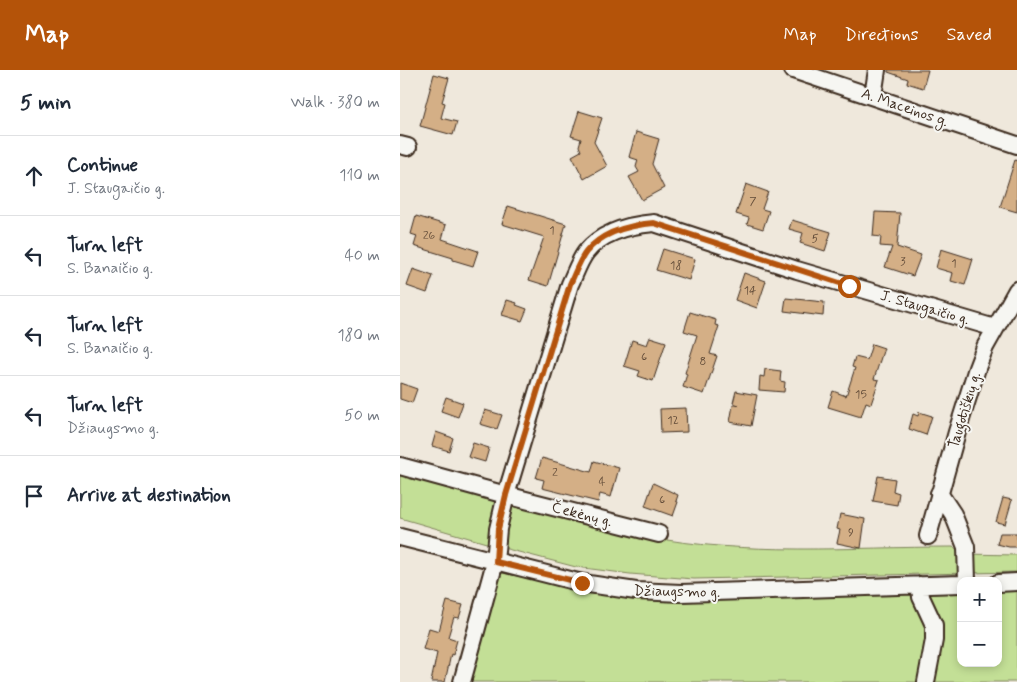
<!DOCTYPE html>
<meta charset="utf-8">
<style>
:root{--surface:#fff;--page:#f2f2f3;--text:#1f2937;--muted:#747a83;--line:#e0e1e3;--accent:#b45309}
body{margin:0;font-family:Mynerve,sans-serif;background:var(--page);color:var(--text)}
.controls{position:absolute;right:15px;bottom:15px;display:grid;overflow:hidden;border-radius:10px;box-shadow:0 2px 8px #0003}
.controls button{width:45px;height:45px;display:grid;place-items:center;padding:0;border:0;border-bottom:1px solid var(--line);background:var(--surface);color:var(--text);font:25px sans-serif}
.stop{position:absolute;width:15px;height:15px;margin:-11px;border:4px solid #b45309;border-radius:50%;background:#fff}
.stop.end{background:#b45309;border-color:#fff;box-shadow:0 1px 5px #0008}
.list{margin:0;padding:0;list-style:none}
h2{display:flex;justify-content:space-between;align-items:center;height:65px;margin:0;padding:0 20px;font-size:21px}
h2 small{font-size:16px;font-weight:400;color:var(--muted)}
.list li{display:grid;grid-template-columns:32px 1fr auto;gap:15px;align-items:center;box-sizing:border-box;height:80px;padding:0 20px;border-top:1px solid var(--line)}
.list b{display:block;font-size:19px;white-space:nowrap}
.list p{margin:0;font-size:16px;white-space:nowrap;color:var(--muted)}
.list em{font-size:16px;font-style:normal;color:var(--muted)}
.icon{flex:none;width:28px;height:28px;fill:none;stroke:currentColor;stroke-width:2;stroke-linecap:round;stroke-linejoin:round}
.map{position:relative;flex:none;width:617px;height:612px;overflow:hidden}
header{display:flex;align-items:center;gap:30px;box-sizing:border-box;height:70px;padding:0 25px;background:var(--accent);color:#fff}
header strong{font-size:24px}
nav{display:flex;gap:28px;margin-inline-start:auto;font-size:18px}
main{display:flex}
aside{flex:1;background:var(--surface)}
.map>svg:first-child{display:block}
.green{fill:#c3df96;stroke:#7f845a}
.building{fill:#d4af86;stroke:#3b2a1e}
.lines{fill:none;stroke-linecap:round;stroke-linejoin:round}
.minor-casing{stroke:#3b2a1e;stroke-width:20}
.minor{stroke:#f6f6f2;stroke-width:16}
.route{stroke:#b45309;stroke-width:6}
.labels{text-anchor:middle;stroke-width:4;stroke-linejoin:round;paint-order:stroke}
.number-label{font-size:12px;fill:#614b38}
.street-label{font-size:15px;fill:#3b2a1e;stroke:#f6f6f2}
</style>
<header>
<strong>Map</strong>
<nav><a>Map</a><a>Directions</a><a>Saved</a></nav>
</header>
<main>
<aside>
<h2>5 min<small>Walk · 380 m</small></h2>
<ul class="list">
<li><svg class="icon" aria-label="ahead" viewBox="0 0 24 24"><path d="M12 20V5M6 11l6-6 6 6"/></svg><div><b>Continue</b><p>J. Staugaičio g.</p></div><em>110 m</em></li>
<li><svg class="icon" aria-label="left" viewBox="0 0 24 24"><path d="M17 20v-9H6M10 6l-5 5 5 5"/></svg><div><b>Turn left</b><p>S. Banaičio g.</p></div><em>40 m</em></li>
<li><svg class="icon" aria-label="left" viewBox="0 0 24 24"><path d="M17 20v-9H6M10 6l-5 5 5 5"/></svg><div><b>Turn left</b><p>S. Banaičio g.</p></div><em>180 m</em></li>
<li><svg class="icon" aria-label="left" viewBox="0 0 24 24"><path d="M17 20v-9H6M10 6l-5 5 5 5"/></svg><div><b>Turn left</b><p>Džiaugsmo g.</p></div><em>50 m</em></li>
<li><svg class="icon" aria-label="arrive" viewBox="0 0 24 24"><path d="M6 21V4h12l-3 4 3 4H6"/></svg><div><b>Arrive at destination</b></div></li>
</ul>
</aside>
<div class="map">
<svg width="617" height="612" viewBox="0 0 617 612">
<rect width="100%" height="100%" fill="#efe8dc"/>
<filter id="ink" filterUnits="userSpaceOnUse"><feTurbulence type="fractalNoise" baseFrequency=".02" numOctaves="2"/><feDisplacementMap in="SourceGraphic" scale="10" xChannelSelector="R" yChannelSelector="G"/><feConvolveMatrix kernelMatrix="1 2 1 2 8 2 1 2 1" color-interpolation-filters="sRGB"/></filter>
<g filter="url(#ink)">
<path class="green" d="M0 404 244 466C346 486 450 477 553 477L563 484 617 485V502L294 509 230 504 176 497 107 479 0 448Z
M99 502 198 524 248 530H301L561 521V593H598V519H617V612H68Z"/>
<path class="building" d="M488 0H528L523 18 507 13 508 9 488 2Z
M34 4 49 8 42 32 45 33 41 48 57 52 53 65 20 56Z
M179 41 202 48 194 72 207 96 184 109 172 86 181 81 179 76 181 69 171 66Z
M236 62 259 69 252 94 264 118 242 130 229 107 239 102 236 97 238 90 229 87Z
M615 90 617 91V142L600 137Z
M346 114 368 122 362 139 369 141 363 159 347 154 349 148 336 144Z
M108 136 166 154 148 216 129 210 144 167 102 154Z
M475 142 500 143 497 177 521 185 513 206 485 197 492 177 480 176 481 167 473 166Z
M16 146 46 155 42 169 78 181 73 196 53 190V188L14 176 17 166 11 164Z
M392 150 431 162 425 181 400 173 403 163 389 159Z
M263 179 295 189 289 210 256 200Z
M541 179 573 189 565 215 551 211 553 203 536 198Z
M13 199 33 206 27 223 7 216Z
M344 203 366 211 357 238 335 230Z
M386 228 424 232 423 246 384 241Z
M107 230 117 233 116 235 127 239 122 251 102 245Z
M290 242 316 250 315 255 319 256 310 284 317 286 304 324 283 317 287 304 285 303 297 265 284 261Z
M250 267 266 272 253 311 238 306 240 301 224 296 232 270 247 275Z
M472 274 484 278 474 309 479 310 471 334 466 332 461 347 428 337 433 321 446 326 455 298 452 297 455 287 467 290Z
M365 299 381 301 380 311 385 312 384 322 359 320 360 306 364 307Z
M0 313 17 319 12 333 0 329Z
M336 321 357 325 351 356 330 352 333 335H339L333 333Z
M46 327 63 333 58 347 41 341Z
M286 338 287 362 261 363 260 339Z
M85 340 102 345 97 359 80 354Z
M519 342 532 346 526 365 509 359 513 344 518 346Z
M36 362 53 368 49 381 32 376Z
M73 373 89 378 85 392 68 387Z
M142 388 191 402 194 391 219 398 211 427 200 424 198 432 142 418 144 410 136 408Z
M478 406 495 409 493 421 499 423 497 435 473 431Z
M253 413 278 425 276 431 278 432 273 446 245 436Z
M603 428 612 430 605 454 596 452Z
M440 444 465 449 461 478 437 473 440 460 437 459Z
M600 463H617V477H609L597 474Z
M47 531 63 535 59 548 54 547 48 567 57 570 53 585 51 584 45 612H31L37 583 23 579 29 558 39 561Z"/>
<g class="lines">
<defs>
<path id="minor" d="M393 0 617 75
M473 26 477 0
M0 75 8 77
M0 396 106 425 259 464
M539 423 553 444 566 477 567 511
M528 466 557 362 577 298 585 277 617 220
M0 467 182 513 236 521 281 523 561 514
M598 513 617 512
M520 515 521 527 534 555V570L526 612
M62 612 95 492 98 459 106 425 170 214C175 204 179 191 186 182 202 162 230 155 254 153L397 200 595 258"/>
</defs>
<use href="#minor" class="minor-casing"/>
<use href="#minor" class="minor"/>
</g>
</g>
<g class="lines" filter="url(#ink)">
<path class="route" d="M182 513 96 492 98 459 106 425 170 214C175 204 179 191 186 182 202 162 230 155 254 153L449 216"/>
</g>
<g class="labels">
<g class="number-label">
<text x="353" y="135">7</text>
<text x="152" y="164">1</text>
<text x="29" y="169">26</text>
<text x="415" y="172">5</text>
<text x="503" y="195">3</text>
<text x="554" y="197">1</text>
<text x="276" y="199">18</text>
<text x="350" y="224">14</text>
<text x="244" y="290">6</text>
<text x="303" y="295">8</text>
<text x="461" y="328">15</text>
<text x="273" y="354">12</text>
<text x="155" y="406">2</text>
<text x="202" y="415">4</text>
<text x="262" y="433">6</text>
<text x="451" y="466">9</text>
</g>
<g class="street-label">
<text transform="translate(505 37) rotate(19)" y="5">A. Maceinos g.</text>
<text transform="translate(525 237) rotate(16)" y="5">J. Staugaičio g.</text>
<text transform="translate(564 340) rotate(-73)" y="5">Taugotiškių g.</text>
<text transform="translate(182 444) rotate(14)" y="5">Čekėnų g.</text>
<text transform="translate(277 521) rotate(1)" y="5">Džiaugsmo g.</text>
</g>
</g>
</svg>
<div class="controls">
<button>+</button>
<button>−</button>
</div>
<div class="stop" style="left:449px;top:216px"></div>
<div class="stop end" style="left:182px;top:513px"></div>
</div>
</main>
